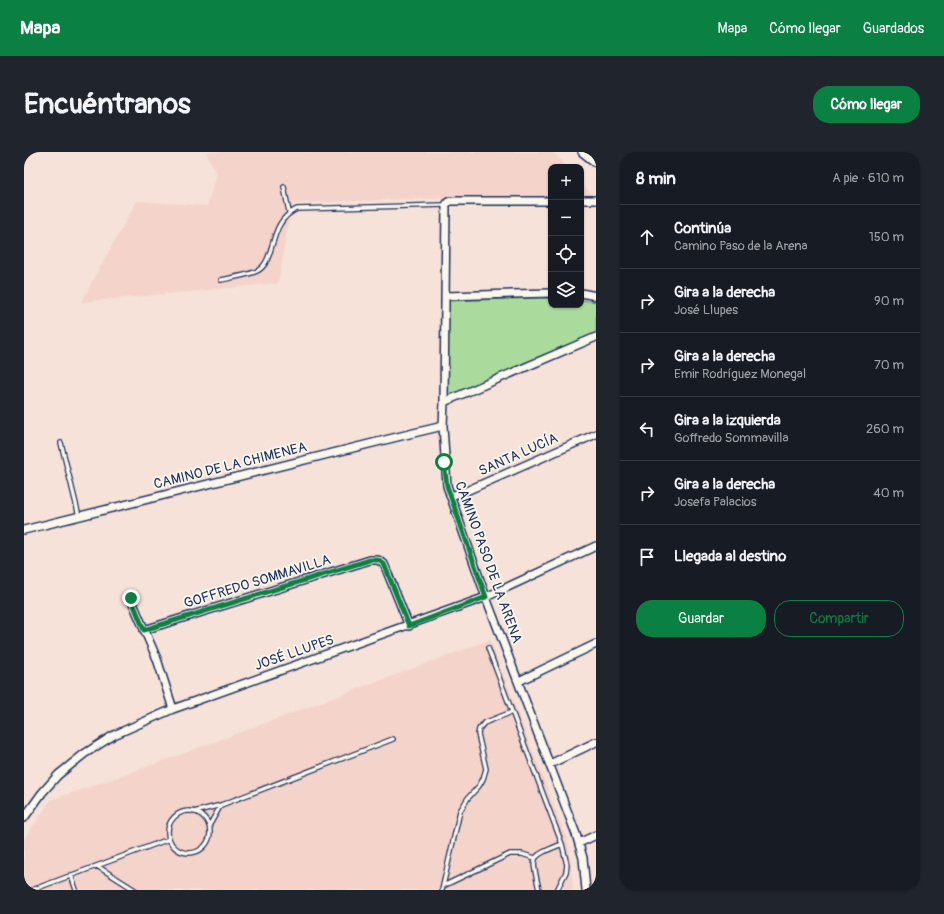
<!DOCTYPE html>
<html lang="es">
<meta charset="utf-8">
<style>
:root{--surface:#171b24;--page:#20242c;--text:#f1f3f6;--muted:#9ea1a6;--line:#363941;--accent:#0b8043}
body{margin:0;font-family:Pangolin,sans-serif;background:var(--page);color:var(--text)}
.controls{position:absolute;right:12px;top:12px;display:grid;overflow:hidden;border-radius:8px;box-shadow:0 1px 3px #0004}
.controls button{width:36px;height:36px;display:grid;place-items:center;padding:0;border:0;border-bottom:1px solid var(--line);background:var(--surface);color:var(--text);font:20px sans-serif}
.stop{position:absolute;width:12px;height:12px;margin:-9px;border:3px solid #0b8043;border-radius:50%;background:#fff}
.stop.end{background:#0b8043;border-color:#fff;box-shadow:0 1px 4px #0008}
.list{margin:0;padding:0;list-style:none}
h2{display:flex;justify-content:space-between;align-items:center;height:52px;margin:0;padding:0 16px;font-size:17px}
h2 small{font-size:13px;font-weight:400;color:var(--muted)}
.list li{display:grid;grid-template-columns:26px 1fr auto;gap:12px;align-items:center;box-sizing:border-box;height:64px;padding:0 16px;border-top:1px solid var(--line)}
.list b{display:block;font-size:15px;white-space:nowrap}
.list p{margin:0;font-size:13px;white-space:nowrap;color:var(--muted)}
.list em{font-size:13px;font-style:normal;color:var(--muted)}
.actions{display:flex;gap:8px;padding:12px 16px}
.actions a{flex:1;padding:9px 0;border:1px solid var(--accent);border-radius:16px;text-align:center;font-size:14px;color:var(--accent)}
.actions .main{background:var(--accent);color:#fff}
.icon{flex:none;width:22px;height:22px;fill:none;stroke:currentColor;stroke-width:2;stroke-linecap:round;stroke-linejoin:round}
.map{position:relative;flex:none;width:572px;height:738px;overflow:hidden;border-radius:16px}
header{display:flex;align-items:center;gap:24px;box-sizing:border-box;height:56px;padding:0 20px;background:var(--accent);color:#fff}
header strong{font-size:19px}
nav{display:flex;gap:22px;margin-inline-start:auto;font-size:14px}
.intro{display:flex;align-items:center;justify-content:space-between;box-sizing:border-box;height:96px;padding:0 24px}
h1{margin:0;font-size:28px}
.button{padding:10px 18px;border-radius:16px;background:var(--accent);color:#fff;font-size:14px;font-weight:700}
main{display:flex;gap:24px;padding:0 24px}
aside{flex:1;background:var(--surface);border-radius:16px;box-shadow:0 1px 3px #0004}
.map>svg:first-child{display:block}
.built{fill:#f3d3ca}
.green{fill:#abdb9c;stroke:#63857d}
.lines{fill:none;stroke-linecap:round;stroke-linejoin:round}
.lane-casing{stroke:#1b2f5e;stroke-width:6}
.street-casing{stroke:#1b2f5e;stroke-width:10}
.lane{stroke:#fbf7ec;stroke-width:3.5}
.street{stroke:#fbf7ec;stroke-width:7}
.route{stroke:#0b8043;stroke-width:5}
.labels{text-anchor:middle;stroke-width:3.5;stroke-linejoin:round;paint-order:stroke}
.street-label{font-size:14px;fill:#1b2f5e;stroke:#fbf7ec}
</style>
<header>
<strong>Mapa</strong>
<nav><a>Mapa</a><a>Cómo llegar</a><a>Guardados</a></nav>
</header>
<div class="intro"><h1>Encuéntranos</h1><a class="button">Cómo llegar</a></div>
<main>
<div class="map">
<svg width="572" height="738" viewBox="0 0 572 738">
<rect width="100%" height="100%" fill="#f6e2d8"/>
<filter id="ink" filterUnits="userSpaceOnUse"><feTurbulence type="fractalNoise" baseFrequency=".025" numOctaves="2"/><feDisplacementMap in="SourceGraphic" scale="8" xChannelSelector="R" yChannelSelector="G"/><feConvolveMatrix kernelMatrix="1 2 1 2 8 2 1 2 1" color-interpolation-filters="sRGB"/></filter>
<g filter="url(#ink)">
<path class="built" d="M182 0H529L543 15H527V46H421L268 51 254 131 57 150 113 49 183 54 193 23Z
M557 31 570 45H557Z
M466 488 545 693 549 738H0V687L27 648 109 620Z"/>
<path class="green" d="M518 146 527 147V153H557V148L572 150V182L428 243 422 241 424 149Z"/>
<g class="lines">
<defs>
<path id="lane" d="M260 35 265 60
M197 128C206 126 225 123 233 119 253 109 243 70 273 57L422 53
M37 291 55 364
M464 496 538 692 543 713 542 720 533 738
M144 680a21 21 0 1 1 42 0a21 21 0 1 1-42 0Z
M170 660 197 653 369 587
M185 674 197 653
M73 714 111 738
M47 723 52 738
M419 734 486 702H498L511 706
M8 738 145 687
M418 738 436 659 444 646 455 634 459 627 462 617 454 582 455 577 460 571 488 560
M515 738C508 703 504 706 538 692"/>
<path id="street" d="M558 0 572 11
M557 48H572
M527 49H427L424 50 422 53 420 250 419 274 423 334 463 448 552 682 559 706 562 738
M557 141 572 144
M421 144 527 141
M420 250 572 185
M426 344 440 340 572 282
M0 378 377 284 419 274
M107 447 133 507 149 557
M120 478 346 408H354L360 412 385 474
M495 529 572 492
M526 612 572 590
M0 666 18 641 34 623 60 602 90 583 149 557 462 445 572 394
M555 691 572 683"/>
</defs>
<use href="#lane" class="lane-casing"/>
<use href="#street" class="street-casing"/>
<use href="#lane" class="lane"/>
<use href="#street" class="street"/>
</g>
</g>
<g class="lines" filter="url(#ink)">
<path class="route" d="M107 446 120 478 346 408H354L360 412 385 474 462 445 423 334 420 310"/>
</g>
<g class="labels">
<g class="street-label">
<text transform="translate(494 302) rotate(-24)" y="5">SANTA LUCÍA</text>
<text transform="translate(206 313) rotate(-14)" y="5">CAMINO DE LA CHIMENEA</text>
<text transform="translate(465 410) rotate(70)" y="5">CAMINO PASO DE LA ARENA</text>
<text transform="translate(233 429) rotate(-17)" y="5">GOFFREDO SOMMAVILLA</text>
<text transform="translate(270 500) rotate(-19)" y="5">JOSÉ LLUPES</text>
</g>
</g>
</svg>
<div class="controls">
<button>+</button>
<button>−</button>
<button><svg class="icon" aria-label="locate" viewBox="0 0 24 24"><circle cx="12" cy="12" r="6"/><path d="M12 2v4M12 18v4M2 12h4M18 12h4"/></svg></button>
<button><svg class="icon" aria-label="layers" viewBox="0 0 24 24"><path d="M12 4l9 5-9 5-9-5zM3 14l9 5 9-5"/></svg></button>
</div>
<div class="stop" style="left:420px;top:310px"></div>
<div class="stop end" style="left:107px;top:446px"></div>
</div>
<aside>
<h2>8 min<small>A pie · 610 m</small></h2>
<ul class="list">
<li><svg class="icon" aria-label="ahead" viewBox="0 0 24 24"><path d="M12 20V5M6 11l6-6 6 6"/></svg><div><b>Continúa</b><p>Camino Paso de la Arena</p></div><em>150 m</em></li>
<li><svg class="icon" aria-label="right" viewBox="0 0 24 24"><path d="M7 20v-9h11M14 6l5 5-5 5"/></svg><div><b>Gira a la derecha</b><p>José Llupes</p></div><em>90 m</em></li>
<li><svg class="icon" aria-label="right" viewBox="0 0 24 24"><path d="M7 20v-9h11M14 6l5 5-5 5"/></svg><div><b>Gira a la derecha</b><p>Emir Rodríguez Monegal</p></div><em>70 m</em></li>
<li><svg class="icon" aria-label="left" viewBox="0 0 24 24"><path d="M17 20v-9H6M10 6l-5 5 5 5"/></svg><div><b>Gira a la izquierda</b><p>Goffredo Sommavilla</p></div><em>260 m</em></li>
<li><svg class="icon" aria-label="right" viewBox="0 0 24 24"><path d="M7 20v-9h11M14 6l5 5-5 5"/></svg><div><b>Gira a la derecha</b><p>Josefa Palacios</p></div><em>40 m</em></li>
<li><svg class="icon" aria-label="arrive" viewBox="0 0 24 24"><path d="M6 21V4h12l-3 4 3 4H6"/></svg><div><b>Llegada al destino</b></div></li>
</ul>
<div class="actions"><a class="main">Guardar</a><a>Compartir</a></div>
</aside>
</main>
